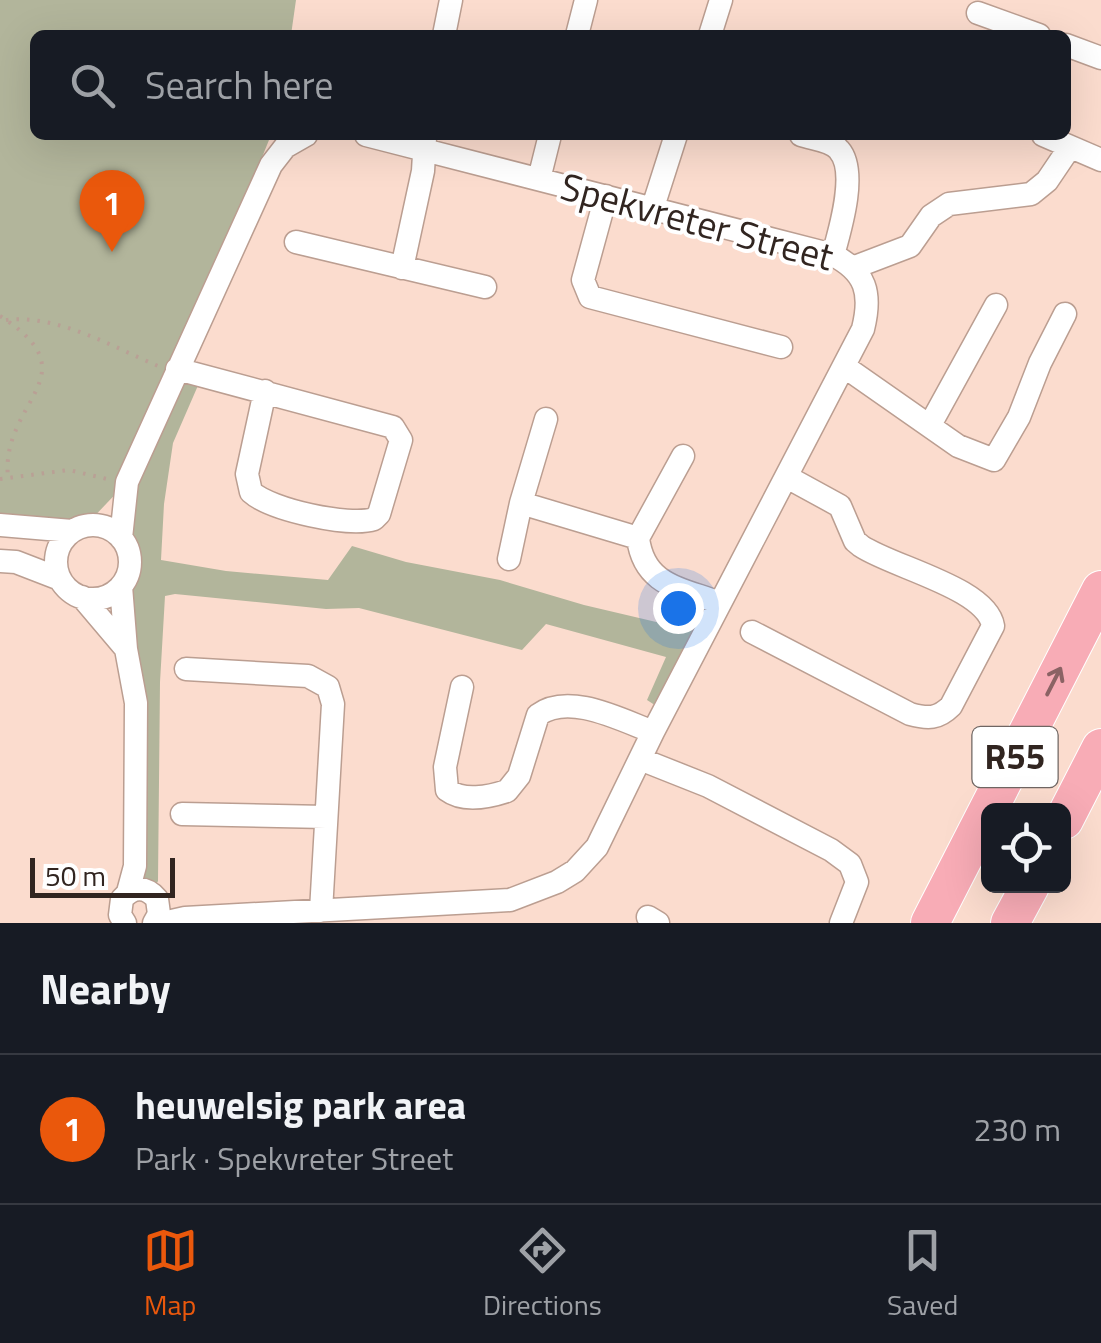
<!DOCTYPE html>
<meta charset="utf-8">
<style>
:root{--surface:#171b24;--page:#20242c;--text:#f1f3f6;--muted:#9ea1a6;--line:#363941;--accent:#ea580c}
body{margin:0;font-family:"Titillium Web",sans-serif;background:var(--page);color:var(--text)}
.controls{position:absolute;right:30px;bottom:30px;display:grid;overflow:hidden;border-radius:15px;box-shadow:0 10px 40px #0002}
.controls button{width:90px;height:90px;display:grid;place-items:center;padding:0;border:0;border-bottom:2px solid var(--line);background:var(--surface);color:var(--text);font:50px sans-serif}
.scale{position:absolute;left:30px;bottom:25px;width:145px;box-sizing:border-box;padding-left:10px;border:5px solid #312520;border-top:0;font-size:28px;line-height:35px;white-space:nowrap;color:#312520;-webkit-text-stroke:8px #fff;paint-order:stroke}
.you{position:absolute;left:678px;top:608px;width:35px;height:35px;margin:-25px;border:8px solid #fff;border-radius:50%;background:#1a73e8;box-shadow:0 0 0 15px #1a73e833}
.badge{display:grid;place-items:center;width:65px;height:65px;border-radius:50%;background:var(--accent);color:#fff;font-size:32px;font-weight:700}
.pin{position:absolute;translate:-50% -82px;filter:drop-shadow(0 2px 5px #0008)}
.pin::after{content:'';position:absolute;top:52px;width:35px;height:30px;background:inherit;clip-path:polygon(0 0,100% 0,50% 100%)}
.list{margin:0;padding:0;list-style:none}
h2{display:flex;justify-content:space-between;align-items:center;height:130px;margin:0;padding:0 40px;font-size:42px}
h2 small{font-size:32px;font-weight:400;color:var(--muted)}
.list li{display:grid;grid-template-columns:65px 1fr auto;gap:30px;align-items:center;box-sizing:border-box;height:150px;padding:0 40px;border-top:2px solid var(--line)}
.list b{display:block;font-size:38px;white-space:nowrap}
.list p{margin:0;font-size:32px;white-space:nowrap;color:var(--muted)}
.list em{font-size:32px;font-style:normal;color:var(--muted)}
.icon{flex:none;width:55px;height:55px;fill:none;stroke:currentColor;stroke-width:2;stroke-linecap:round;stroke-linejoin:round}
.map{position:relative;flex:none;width:1101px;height:923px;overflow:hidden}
.search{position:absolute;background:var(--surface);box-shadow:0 10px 40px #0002;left:30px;right:30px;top:30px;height:110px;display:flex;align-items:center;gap:25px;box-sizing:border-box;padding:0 35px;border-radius:15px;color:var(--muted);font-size:38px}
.sheet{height:280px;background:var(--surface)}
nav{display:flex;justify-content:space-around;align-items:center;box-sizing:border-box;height:140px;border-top:2px solid var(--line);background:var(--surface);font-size:28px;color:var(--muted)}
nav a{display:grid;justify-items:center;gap:5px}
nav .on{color:var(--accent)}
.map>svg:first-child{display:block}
.green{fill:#b2b59b}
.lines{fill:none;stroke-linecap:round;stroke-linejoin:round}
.street-casing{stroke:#bb9e91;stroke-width:25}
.primary-casing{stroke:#fff;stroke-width:40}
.path{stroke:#b9a095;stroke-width:4;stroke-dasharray:2.5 8;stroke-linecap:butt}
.street{stroke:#fff;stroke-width:22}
.primary{stroke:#f8acb6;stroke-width:38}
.oneway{stroke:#8b6264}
.labels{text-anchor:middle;stroke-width:8;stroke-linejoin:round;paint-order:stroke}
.shield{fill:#fff;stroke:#6f6663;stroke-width:2.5}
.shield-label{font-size:35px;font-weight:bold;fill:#312520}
.street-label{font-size:38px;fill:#312520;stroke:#fff}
</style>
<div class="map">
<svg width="1101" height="923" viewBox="0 0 1101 923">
<rect width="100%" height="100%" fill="#fbdcce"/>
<path class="green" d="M0 0H296L291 35H35V135H271L177 368 203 374 173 443 164 504 161 560 226 571 328 580 352 546 406 562 500 580 584 605 686 629 699 605 714 615 664 711 647 700 666 657 546 624 522 650 359 608 326 609 175 594 165 596 160 682 158 881 152 893 135 866 127 577 130 563 121 538 127 482 86 525 55 530 0 526Z"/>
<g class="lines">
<defs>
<path id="street" d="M978 13 1039 35
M444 35 451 0
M577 35 586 0
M710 35 721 0
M1066 45 1101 58
M801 135C812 139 831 140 839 150 858 171 840 230 833 255
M1043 135 1101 160
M539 179 550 135
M606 196 583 280 590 297 781 347
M653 207 676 135
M296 242 485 287
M855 267 910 246 931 216 949 204 1031 194 1047 181 1070 147
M402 268 423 171 425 138
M845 367 958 446 994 460 1019 417 1040 363 1065 314
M177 369 393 427 401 440 379 514 374 519C349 527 271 510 251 492L247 474 265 391
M930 425 996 305
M521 503 638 538C644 586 681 588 720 603
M0 525 72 531
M56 562a37 37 0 1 1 74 0a37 37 0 1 1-74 0Z
M121 538 127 482 271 165 285 147 306 135
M638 538 683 456
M509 559 521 503 546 419
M0 561 16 562 60 579
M121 586 126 649 136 703 135 866 128 892
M82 597 126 649
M752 632 910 714C928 719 938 719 951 706L993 626C987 588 892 567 861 546L855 541 840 506 787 477
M186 669 308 676 328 687 333 704 321 911
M462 687 445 767 447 790C463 802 489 797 507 791L519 776 538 715C569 692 621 720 653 732
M640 759 708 786 831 850 850 864 857 882 841 923
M182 814 326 817
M648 917 658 923
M125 923 120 915 122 899C133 886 146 886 157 899L159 914 154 923
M163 923 185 918 510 900 557 882 575 871 597 847 653 732 863 329C872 293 866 272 833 255L366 135"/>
<path id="primary" d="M1064 820 1101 748
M930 923 1101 590
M1010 923 1030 886"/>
</defs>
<use href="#street" class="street-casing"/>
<use href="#primary" class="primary-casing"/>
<path class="path" d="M0 316C94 376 0 400 8 478
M6 320C57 314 113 347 158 366
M0 479 69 470 107 479"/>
<use href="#street" class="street"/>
<use href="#primary" class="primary"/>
</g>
<defs><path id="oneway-shaft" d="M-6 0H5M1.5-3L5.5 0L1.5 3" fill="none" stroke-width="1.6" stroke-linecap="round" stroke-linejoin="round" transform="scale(2.5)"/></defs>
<use class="oneway" href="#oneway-shaft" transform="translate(1054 681) rotate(-63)"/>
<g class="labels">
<rect class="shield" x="972.5" y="727" width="85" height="60" rx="8"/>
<g class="shield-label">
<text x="1015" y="769">R55</text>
</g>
<g class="street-label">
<text transform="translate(697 222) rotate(15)" y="13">Spekvreter Street</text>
</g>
</g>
</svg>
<div class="controls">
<button><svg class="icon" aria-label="locate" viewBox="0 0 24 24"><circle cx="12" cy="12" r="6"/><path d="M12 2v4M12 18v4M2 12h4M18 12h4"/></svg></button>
</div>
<div class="scale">50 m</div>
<div class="you"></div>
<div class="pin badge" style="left:112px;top:252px">1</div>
<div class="search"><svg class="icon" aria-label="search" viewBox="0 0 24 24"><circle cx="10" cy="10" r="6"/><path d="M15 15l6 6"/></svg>Search here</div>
</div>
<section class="sheet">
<h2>Nearby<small></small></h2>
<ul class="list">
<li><span class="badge">1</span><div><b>heuwelsig park area</b><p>Park · Spekvreter Street</p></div><em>230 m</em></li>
</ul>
</section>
<nav>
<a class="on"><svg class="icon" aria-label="map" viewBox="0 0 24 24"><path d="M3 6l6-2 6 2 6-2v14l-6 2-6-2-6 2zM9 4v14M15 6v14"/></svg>Map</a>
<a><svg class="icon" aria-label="directions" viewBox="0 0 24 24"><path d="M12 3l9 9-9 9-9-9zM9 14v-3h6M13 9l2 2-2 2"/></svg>Directions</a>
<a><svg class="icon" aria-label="saved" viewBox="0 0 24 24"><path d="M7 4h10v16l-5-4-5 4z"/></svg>Saved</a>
</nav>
